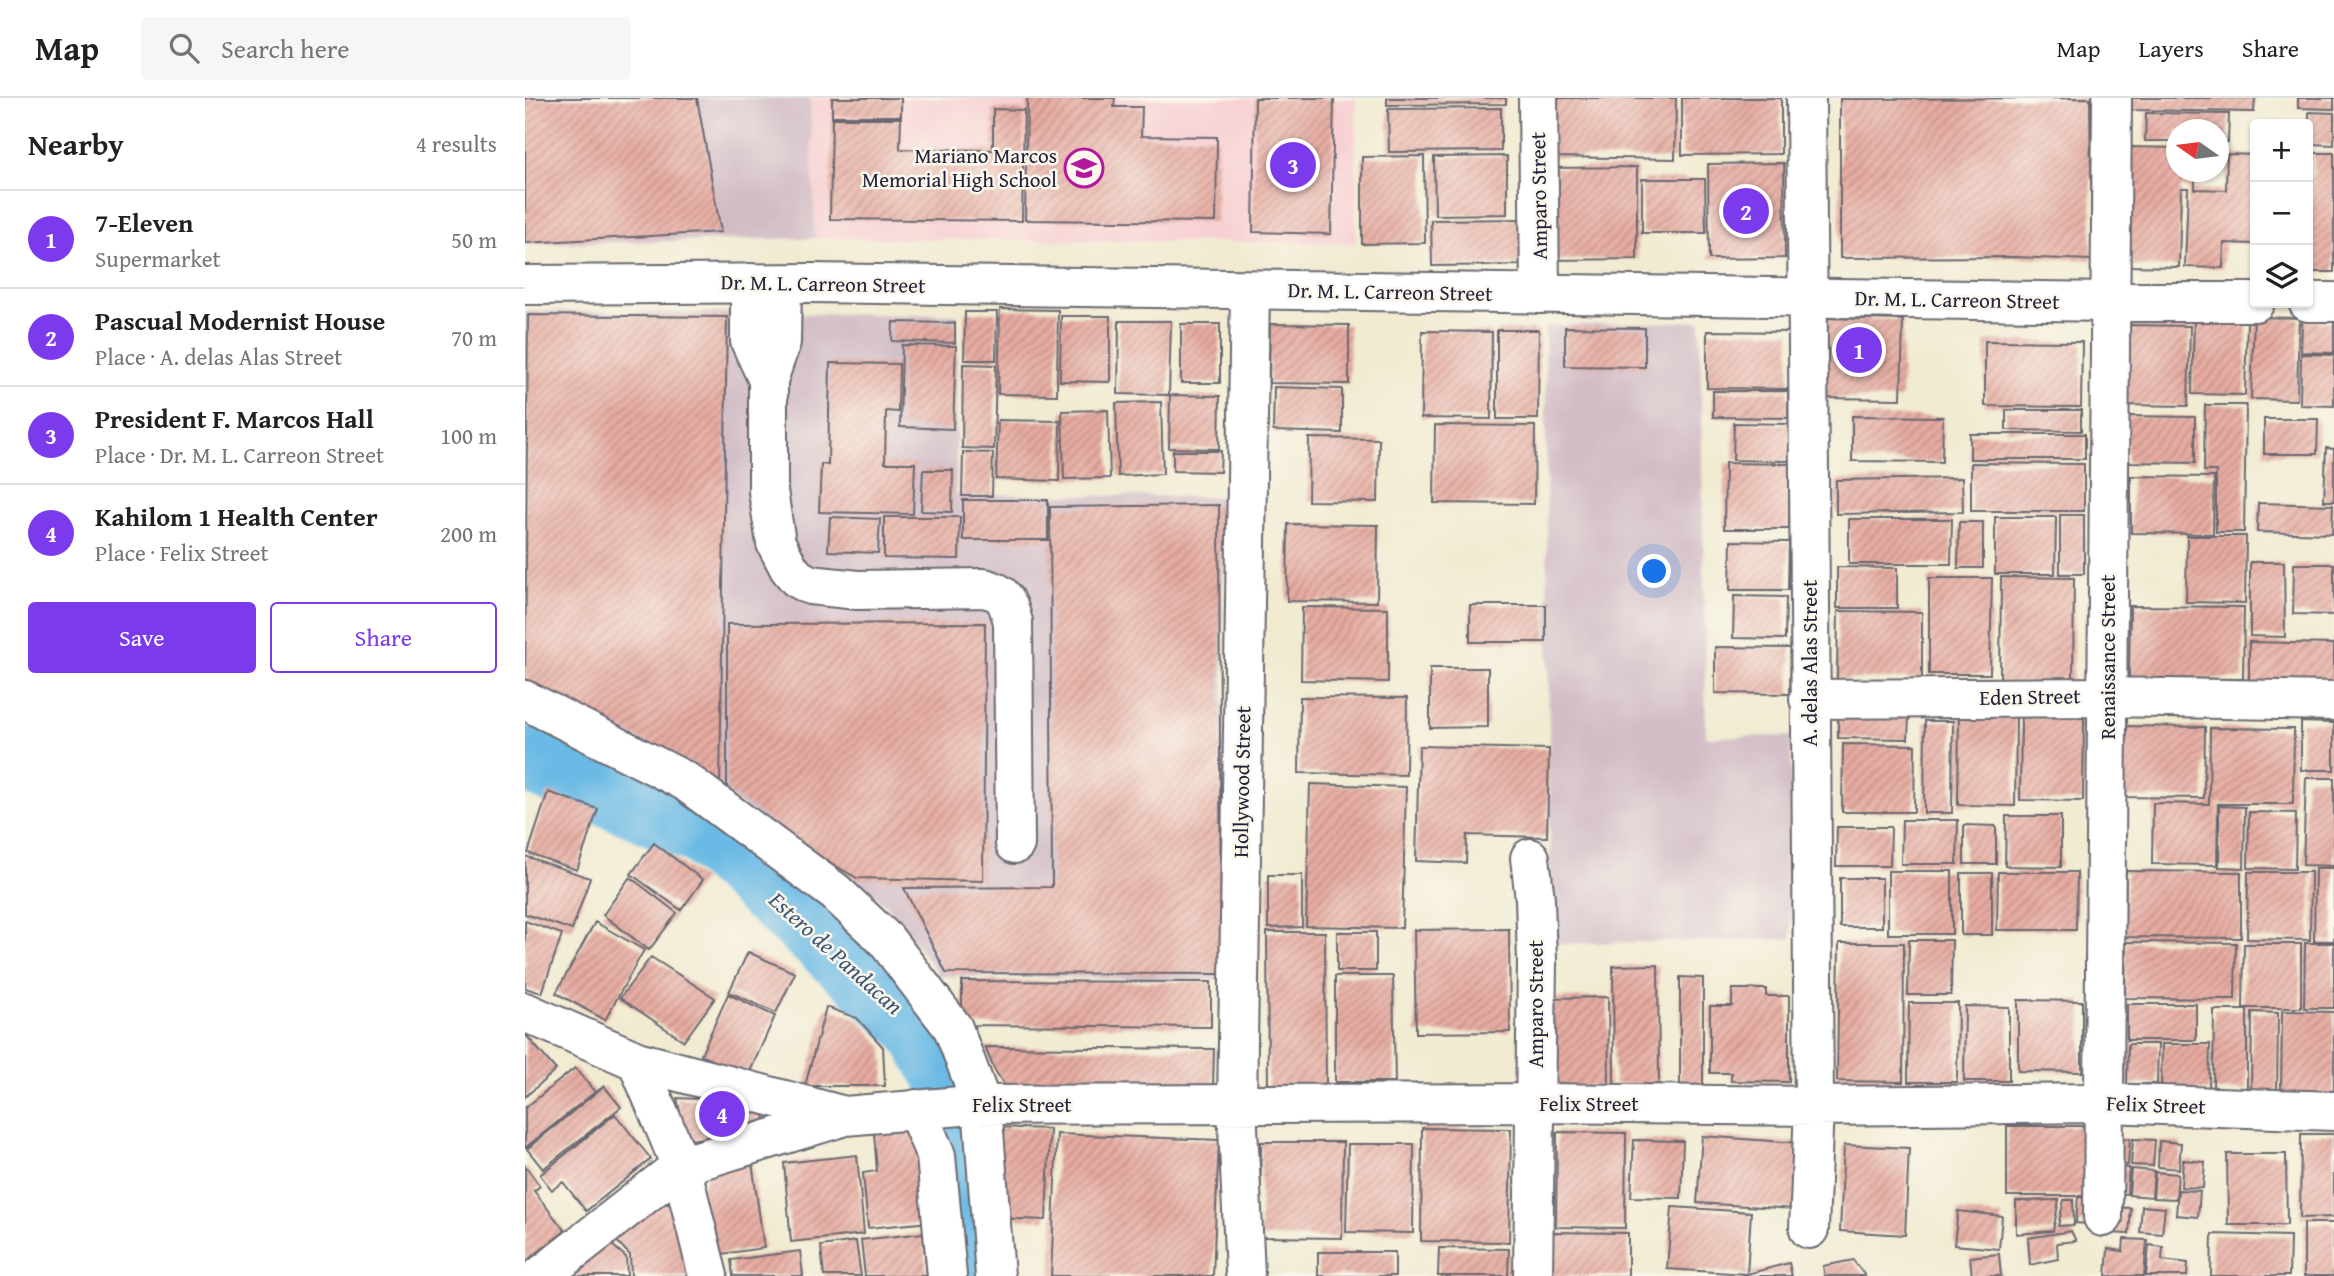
<!DOCTYPE html>
<meta charset="utf-8">
<style>
:root{--surface:#fff;--page:#f6f6f6;--text:#202124;--muted:#757577;--line:#e0e0e0;--accent:#7c3aed}
body{margin:0;font-family:"Gentium Book Plus",serif;background:var(--page);color:var(--text)}
.controls{position:absolute;right:21px;top:21px;display:grid;overflow:hidden;border-radius:7px;box-shadow:0 2px 5px #0004}
.controls button{width:63px;height:63px;display:grid;place-items:center;padding:0;border:0;border-bottom:2px solid var(--line);background:var(--surface);color:var(--text);font:35px sans-serif}
.compass{position:absolute;left:1641px;top:21px;width:63px;height:63px;border-radius:50%;background:var(--surface);box-shadow:0 2px 5px #0004;rotate:284deg}
.you{position:absolute;left:1130px;top:474px;width:24px;height:24px;margin:-18px;border:5px solid #fff;border-radius:50%;background:#1a73e8;box-shadow:0 0 0 10px #1a73e833}
.badge{display:grid;place-items:center;width:46px;height:46px;border-radius:50%;background:var(--accent);color:#fff;font-size:23px;font-weight:700}
.pin{position:absolute;translate:-50% -50%;border:4px solid #fff;box-shadow:0 2px 7px #0006}
.list{margin:0;padding:0;list-style:none}
h2{display:flex;justify-content:space-between;align-items:center;height:91px;margin:0;padding:0 28px;font-size:30px}
h2 small{font-size:23px;font-weight:400;color:var(--muted)}
.list li{display:grid;grid-template-columns:46px 1fr auto;gap:21px;align-items:center;box-sizing:border-box;height:98px;padding:0 28px;border-top:2px solid var(--line)}
.list b{display:block;font-size:26px;white-space:nowrap}
.list p{margin:0;font-size:23px;white-space:nowrap;color:var(--muted)}
.list em{font-size:23px;font-style:normal;color:var(--muted)}
.actions{display:flex;gap:14px;padding:21px 28px}
.actions a{flex:1;padding:16px 0;border:2px solid var(--accent);border-radius:7px;text-align:center;font-size:24px;color:var(--accent)}
.actions .main{background:var(--accent);color:#fff}
.icon{flex:none;width:38px;height:38px;fill:none;stroke:currentColor;stroke-width:2;stroke-linecap:round;stroke-linejoin:round}
.map{position:relative;flex:none;width:1809px;height:1178px;overflow:hidden}
header{display:flex;align-items:center;gap:42px;box-sizing:border-box;height:98px;padding:0 35px;background:var(--surface);border-bottom:2px solid var(--line)}
header strong{font-size:33px}
nav{display:flex;gap:38px;margin-inline-start:auto;font-size:24px}
.search{width:490px;height:63px;background:var(--page);display:flex;align-items:center;gap:18px;box-sizing:border-box;padding:0 24px;border-radius:7px;color:var(--muted);font-size:26px}
main{display:flex}
aside{flex:1;background:var(--surface)}
.map>svg:first-child{display:block}
.built{fill:#f7cfd2}
.industrial{fill:#d2bdc6}
.lines{fill:none;stroke-linecap:round;stroke-linejoin:round}
.river{stroke:#6bbae5;stroke-width:66}
.building{fill:url(#building-hatch)}
.minor-casing{stroke:#6a6870;stroke-width:42}
.major-casing{stroke:#6a6870;stroke-width:42}
.minor{stroke:#fff;stroke-width:38}
.major{stroke:#fff;stroke-width:38}
.labels{text-anchor:middle;stroke-width:5;stroke-linejoin:round;paint-order:stroke}
.poi-label{font-size:21px;fill:#22223b;stroke:#fbf7ec;text-anchor:end}
.street-label{font-size:21px;fill:#22223b;stroke:#fbf7ec}
.water-label{font-size:23px;font-style:italic;fill:#3c5776;stroke:#fbf7ec}
</style>
<header>
<strong>Map</strong>
<div class="search"><svg class="icon" aria-label="search" viewBox="0 0 24 24"><circle cx="10" cy="10" r="6"/><path d="M15 15l6 6"/></svg>Search here</div>
<nav><a>Map</a><a>Layers</a><a>Share</a></nav>
</header>
<main>
<aside>
<h2>Nearby<small>4 results</small></h2>
<ul class="list">
<li><span class="badge">1</span><div><b>7-Eleven</b><p>Supermarket</p></div><em>50 m</em></li>
<li><span class="badge">2</span><div><b>Pascual Modernist House</b><p>Place · A. delas Alas Street</p></div><em>70 m</em></li>
<li><span class="badge">3</span><div><b>President F. Marcos Hall</b><p>Place · Dr. M. L. Carreon Street</p></div><em>100 m</em></li>
<li><span class="badge">4</span><div><b>Kahilom 1 Health Center</b><p>Place · Felix Street</p></div><em>200 m</em></li>
</ul>
<div class="actions"><a class="main">Save</a><a>Share</a></div>
</aside>
<div class="map">
<svg width="1809" height="1178" viewBox="0 0 1809 1178">
<defs>
<pattern id="building-hatch" width="6" height="6" patternUnits="userSpaceOnUse" patternTransform="scale(1.75)"><rect width="6" height="6" fill="#e7aca2"/><path d="M-1 1l2-2M0 6l6-6M5 7l2-2" fill="none" stroke="#bb8c85"/></pattern>
</defs>
<rect width="100%" height="100%" fill="#fbf7ec"/>
<filter id="ink" filterUnits="userSpaceOnUse"><feTurbulence type="fractalNoise" baseFrequency=".0143" numOctaves="2"/><feDisplacementMap in="SourceGraphic" scale="14" xChannelSelector="R" yChannelSelector="G"/><feConvolveMatrix kernelMatrix="1 2 1 2 8 2 1 2 1" color-interpolation-filters="sRGB"/></filter>
<filter id="wash" filterUnits="userSpaceOnUse"><feTurbulence type="fractalNoise" baseFrequency=".00686" numOctaves="4" result="noise"/><feDisplacementMap in="SourceGraphic" scale="28" xChannelSelector="R" yChannelSelector="G"/><feGaussianBlur stdDeviation="1.57" result="paint"/><feColorMatrix in="noise" values="0 0 0 0 0 0 0 0 0 0 0 0 0 0 0 0 0 1.4 0 .05"/><feComposite in="paint" operator="in"/></filter>
<g filter="url(#wash)">
<rect width="100%" height="100%" fill="#f1ebd2"/>
<path class="built" d="M285 0H831V145L290 140Z"/>
<path class="industrial" d="M0 0H285L290 140 0 146Z
M0 213 432 217 431 396 696 399 701 882 415 878 361 806 198 695 0 585Z
M1175 223 1181 639 1266 638V841L1026 846 1020 228Z"/>
<g class="lines">
<path class="river" d="M0 661 177 735 392 927 431 993 446 1178"/>
</g>
<g id="blocks">
<path class="building" d="M0 0H172L196 134 0 145Z
M307 0H376V18H307Z
M502 0H590L589 9H617L616 38 692 39 691 124 500 122Z
M730 0H809L806 136 728 134Z
M862 0H981V6L862 7Z
M1029 0H1151L1150 61 1028 59Z
M1157 0H1256V56L1157 57Z
M1565 0 1567 162 1488 159 1315 160V1Z
M1607 0H1730L1729 14 1607 12Z
M1773 0H1809V11L1773 10Z
M976 10V53L864 54 863 11Z
M468 11 499 12 497 123 305 121 307 20H376L375 51 468 52Z
M1784 14 1809 15V47L1784 46Z
M1621 15 1704 16 1703 44H1694V32H1652V43H1620Z
M1605 49 1652 50V74H1670V91L1701 92 1702 56 1730 57V146L1699 145 1698 170 1660 169 1663 90H1656L1654 169 1602 168Z
M1789 55H1809V174H1783V101H1787Z
M899 58 900 145 837 146V59Z
M982 58V116L910 117 909 59Z
M1259 65 1260 160 1184 161 1183 66Z
M1112 69V161L1026 162 1025 70Z
M1117 81H1180L1181 135H1117Z
M999 121 1000 167 907 168 906 122Z
M475 211 533 212 532 297 473 296Z
M440 214H472L471 262H439Z
M3 217 202 219 195 688 167 667 0 581Z
M536 218H585V284L535 283Z
M1729 219 1774 220 1772 302 1726 301Z
M1300 220 1378 222 1376 301 1298 300Z
M1669 221 1722 223 1720 297 1667 296Z
M594 223H646L644 297 593 296Z
M1777 223H1809V255L1776 254Z
M368 224 430 225V245L367 243Z
M656 226H695V285H656Z
M745 226 824 227V286L744 285Z
M1603 227 1665 228 1663 308 1601 307Z
M1040 229 1120 230V269L1040 268Z
M972 232H1014L1013 321H972Z
M897 233 967 234 966 321 896 320Z
M1182 233 1265 234 1264 291 1182 290Z
M1460 243 1557 244 1556 309 1460 308Z
M377 247 431 248 428 331 375 329Z
M1776 256 1809 257V308L1775 307Z
M305 265 374 266 373 314 361 313 360 365H390L388 416 294 414 296 366 303 367Z
M438 266 471 267 469 351 437 350Z
M749 289 817 291V335L748 333Z
M1188 293H1263V320L1188 319Z
M645 297 695 298 694 351 644 350Z
M636 304 638 376 593 378 591 305Z
M1680 307H1721L1719 434H1691V373H1679Z
M583 312 585 380 539 381 537 313Z
M1481 312H1556V333L1481 332Z
M1327 318 1418 319 1417 364 1327 363Z
M1602 318 1670 319V365L1602 364Z
M1739 321H1793L1792 356H1739Z
M473 322 535 323 534 383 471 381Z
M1209 325 1264 326V363L1208 362Z
M910 327 1010 328 1009 406 909 405Z
M1445 336H1560V361H1445Z
M784 340 854 341 853 404 783 403Z
M1801 350 1809 351V403H1799Z
M648 353H696L695 374 648 373Z
M438 354 468 355 467 398H437Z
M1200 365 1264 366V431H1199Z
M1446 365 1559 366V413H1446Z
M398 372H428L427 414 396 413Z
M1606 378 1689 379 1688 436 1606 435Z
M1437 380 1438 414 1311 416V382Z
M438 402H523V442H438Z
M1733 405 1808 407 1807 436 1732 434Z
M694 407 696 876 421 875 379 790 527 789 525 409Z
M1535 417H1559V476H1535Z
M305 419 355 421 353 455 303 453Z
M359 419H435L434 461 359 460Z
M1470 419H1531L1530 476H1470Z
M1324 421H1427L1426 466H1324Z
M1434 424H1458V470H1433Z
M763 426 853 427 852 504 762 503Z
M1662 438H1721L1720 505 1661 504Z
M1206 443 1264 444 1263 492H1205Z
M1725 464H1759L1760 539 1725 538Z
M1769 466H1809V517L1768 516Z
M1312 469 1372 470V510H1312Z
M1476 479 1549 480 1548 586 1475 585Z
M1404 480H1467L1465 576H1404Z
M1209 498 1261 499 1260 541 1208 540Z
M945 507H1021V544H945Z
M1605 508 1719 509 1718 581 1604 580Z
M777 509 863 510V584L776 582Z
M1313 513 1397 514V581H1312Z
M460 525 458 783 332 780 299 761 202 692V526Z
M1724 544 1809 546V589L1724 588Z
M1190 549 1266 550 1265 596 1190 595Z
M905 570H963V629L905 630Z
M775 599 882 600 881 677 774 675Z
M1313 616 1384 617 1383 641 1313 640Z
M1434 619H1491L1490 708 1433 707Z
M1496 619 1559 620 1558 703 1495 702Z
M1400 623H1428L1427 715H1399Z
M1776 624 1809 625V672H1776Z
M1592 628 1680 629 1679 700 1591 699Z
M1685 630 1769 631 1768 706H1693L1692 767 1627 766 1628 705 1684 706Z
M1318 646 1390 647 1389 714H1317Z
M894 648 1024 651 1022 739 942 737 941 765 891 763Z
M1781 680H1809V768L1778 767Z
M785 686 881 689 877 830 781 828Z
M23 694 73 711 52 772 3 755Z
M1694 708 1720 709 1719 770 1694 769Z
M1724 714 1771 715 1770 771 1723 770Z
M1481 718H1536V769L1480 768Z
M1377 722H1433L1432 766H1376Z
M1439 727 1471 728V766H1439Z
M1312 729H1366L1365 768H1311Z
M129 745 178 782 156 812 106 776Z
M0 758 65 780 47 832 0 816Z
M1790 770H1809V843H1789Z
M1363 773H1427V836H1363Z
M1601 773 1716 774V840L1600 839Z
M1473 774H1552L1551 832H1472Z
M1723 774H1786L1785 842 1722 841Z
M1436 775H1467V837H1436Z
M743 777H777V829L743 830Z
M105 779 152 815 124 852 78 817Z
M1315 780H1357V829H1315Z
M0 823 37 836 17 895 0 890Z
M70 824 119 852 80 922 31 895Z
M984 831 985 934 891 935 889 832Z
M742 834H800L801 993H743Z
M812 834H851V873H812Z
M1384 842H1427L1426 897H1383Z
M1601 844 1711 845 1710 901 1600 900Z
M1314 845H1379L1378 984 1312 983Z
M1780 845H1809V910H1779Z
M1719 846H1776V910H1718Z
M223 854 270 875 251 915 204 894Z
M126 859 190 900 159 943 95 900Z
M1133 867 1134 986H1089L1088 868Z
M810 878H868L870 984H810Z
M1155 879 1178 880V990L1155 991Z
M437 883 686 884V929L437 927Z
M1207 891H1241V898H1264V984L1206 983V975H1185V908H1207Z
M203 896 250 918 223 978 176 957Z
M1083 899 1084 988H1026V900Z
M1493 902 1557 903V974L1493 973Z
M1384 905H1433L1432 984H1383Z
M1602 906H1671V942H1602Z
M1440 908 1484 909V983H1439Z
M301 909 332 920 358 949 360 988H280Z
M1689 912H1722V992L1688 993Z
M1757 913 1809 914V1000L1756 999Z
M1727 914 1753 915 1752 999 1726 998Z
M0 936 31 972 0 999Z
M1603 946H1633L1632 986H1602Z
M1637 946H1685L1684 993 1636 992Z
M460 949 689 951 688 989 480 988 469 971Z
M50 970 70 994 0 1050V1010Z
M79 988 96 1009 18 1071 2 1051Z
M152 1000 237 1004 241 1028 161 1043Z
M90 1016 126 1061 61 1113 38 1084 27 1092 15 1077Z
M1482 1028H1559V1098H1482Z
M471 1029 525 1031 521 1122 468 1120Z
M396 1030 405 1124 343 1130 338 1075 352 1073 349 1035Z
M897 1030 986 1031 984 1144 896 1143Z
M1032 1034 1101 1035 1100 1130 1031 1129Z
M532 1036 694 1042 688 1178H526Z
M1776 1036H1809V1119L1775 1120Z
M1177 1038 1274 1045 1270 1111 1172 1105Z
M1582 1039 1605 1041 1603 1067 1581 1065Z
M1608 1041 1630 1042 1628 1068 1606 1067Z
M1109 1042 1158 1043 1156 1100 1106 1099Z
M1634 1043 1656 1045 1654 1071 1633 1069Z
M736 1044H818L817 1140 735 1139Z
M823 1046H889L888 1135 821 1134Z
M1319 1047 1384 1050 1380 1137 1315 1133Z
M1702 1056H1761L1762 1127H1703Z
M332 1057 339 1136 266 1144 259 1065Z
M1658 1062 1680 1064 1678 1090 1656 1089Z
M227 1064 239 1150 182 1158 176 1090 186 1070Z
M0 1068 15 1088 9 1093 40 1133 0 1164Z
M1582 1068 1604 1070 1602 1096 1580 1094Z
M1606 1071 1629 1073 1627 1099 1604 1097Z
M1630 1074 1653 1076 1651 1101 1628 1100Z
M1653 1092 1675 1093 1673 1119 1651 1117Z
M1553 1099 1575 1101 1573 1127 1551 1125Z
M127 1102 151 1108 169 1178H106L105 1157 86 1137Z
M1534 1102 1528 1133 1491 1136V1103Z
M1539 1102H1548L1549 1127 1533 1128Z
M1617 1108 1640 1110 1637 1136 1615 1134Z
M1147 1109 1226 1114 1222 1176 1264 1165 1267 1178H1216L1222 1176 1142 1171Z
M1584 1109 1606 1110 1604 1136 1582 1135Z
M1433 1113 1477 1118 1474 1151 1429 1147Z
M1779 1125H1809V1178H1779Z
M1546 1133 1551 1143 1532 1145 1533 1161 1505 1167 1503 1140Z
M1024 1134 1103 1135V1178H1024Z
M398 1135 402 1178H340L336 1142Z
M1687 1136 1765 1138 1764 1178H1686Z
M79 1140 101 1159 102 1178H38Z
M1599 1141 1622 1142 1619 1178H1581L1583 1151 1598 1153Z
M331 1143 336 1178H299L296 1148Z
M1624 1147 1638 1149 1637 1162 1663 1165 1662 1178H1621Z
M914 1150 984 1151 983 1178H913Z
M275 1153 278 1178H208L206 1162Z
M793 1154H870V1178H793Z
M1474 1156 1476 1178H1447L1445 1159Z
M1328 1162 1340 1178H1300L1298 1168Z"/>
</g>
</g>
<g filter="url(#ink)">
<use href="#blocks" fill-opacity="0" stroke="#6a6870" stroke-width="2"/>
<g class="lines">
<defs>
<path id="minor" d="M1013 0 1015 196
M1281 0 1289 1008 1284 1131
M225 185V243L243 282
M257 186 256 244 243 282V393L251 445 264 470 272 480 285 487 333 492 459 490C481 495 482 503 488 524L490 746
M1284 601 1583 599 1809 603
M0 602 160 683 310 794 361 842 428 930 457 1007 470 1178
M1005 760 1010 801 1012 863 1008 1178
M0 914 112 963 320 1018
M112 963 156 1068 183 1178
M391 1011 411 1058 422 1178
M1578 1119 1587 0
M720 1175 712 1008 725 193
M16 1178 156 1068 320 1018 447 1007 1011 1005 1289 1008 1580 1005 1809 1013"/>
<path id="major" d="M0 187 286 185 1586 204H1730
M1783 204H1809"/>
</defs>
<use href="#minor" class="minor-casing"/>
<use href="#major" class="major-casing"/>
<use href="#minor" class="minor"/>
<use href="#major" class="major"/>
</g>
</g>
<defs>
<symbol id="school-ring" viewBox="-11 -11 22 22"><circle r="9.5" fill="#fbf7ec" stroke="#b5179e" stroke-width="1.5"/><path d="M0-5L7-2L0 1L-7-2ZM-4 1L0 2.5L4 1V4Q0 6-4 4Z" fill="#b5179e"/></symbol>
</defs>
<g fill-rule="evenodd">
<use href="#school-ring" x="537" y="48" width="44" height="44"/>
</g>
<g class="labels">
<g class="poi-label">
<text x="532" y="65">Mariano Marcos<tspan x="532" dy="24">Memorial High School</tspan></text>
</g>
<g class="street-label">
<text transform="translate(1014 98) rotate(-91)" y="7">Amparo Street</text>
<text transform="translate(298 186) rotate(1)" y="7">Dr. M. L. Carreon Street</text>
<text transform="translate(865 194) rotate(1)" y="7">Dr. M. L. Carreon Street</text>
<text transform="translate(1432 202) rotate(1)" y="7">Dr. M. L. Carreon Street</text>
<text transform="translate(1583 559) rotate(-90)" y="7">Renaissance Street</text>
<text transform="translate(1285 565) rotate(-90)" y="7">A. delas Alas Street</text>
<text transform="translate(1505 599) rotate(-1)" y="7">Eden Street</text>
<text transform="translate(717 684) rotate(-89)" y="7">Hollywood Street</text>
<text transform="translate(1011 906) rotate(-90)" y="7">Amparo Street</text>
<text x="1064" y="1013">Felix Street</text>
<text x="497" y="1014">Felix Street</text>
<text transform="translate(1631 1007) rotate(2)" y="7">Felix Street</text>
</g>
<g class="water-label">
<text transform="translate(311 855) rotate(42)" y="8">Estero de Pandacan</text>
</g>
</g>
</svg>
<div class="controls">
<button>+</button>
<button>−</button>
<button><svg class="icon" aria-label="layers" viewBox="0 0 24 24"><path d="M12 4l9 5-9 5-9-5zM3 14l9 5 9-5"/></svg></button>
</div>
<svg class="compass" viewBox="-18 -18 36 36"><path d="M0-13l5 13h-10z" fill="#e53935"/><path d="M0 13l5-13h-10z" fill="#757577"/></svg>
<div class="you"></div>
<div class="pin badge" style="left:1334px;top:252px">1</div>
<div class="pin badge" style="left:1221px;top:113px">2</div>
<div class="pin badge" style="left:768px;top:67px">3</div>
<div class="pin badge" style="left:197px;top:1016px">4</div>
</div>
</main>
